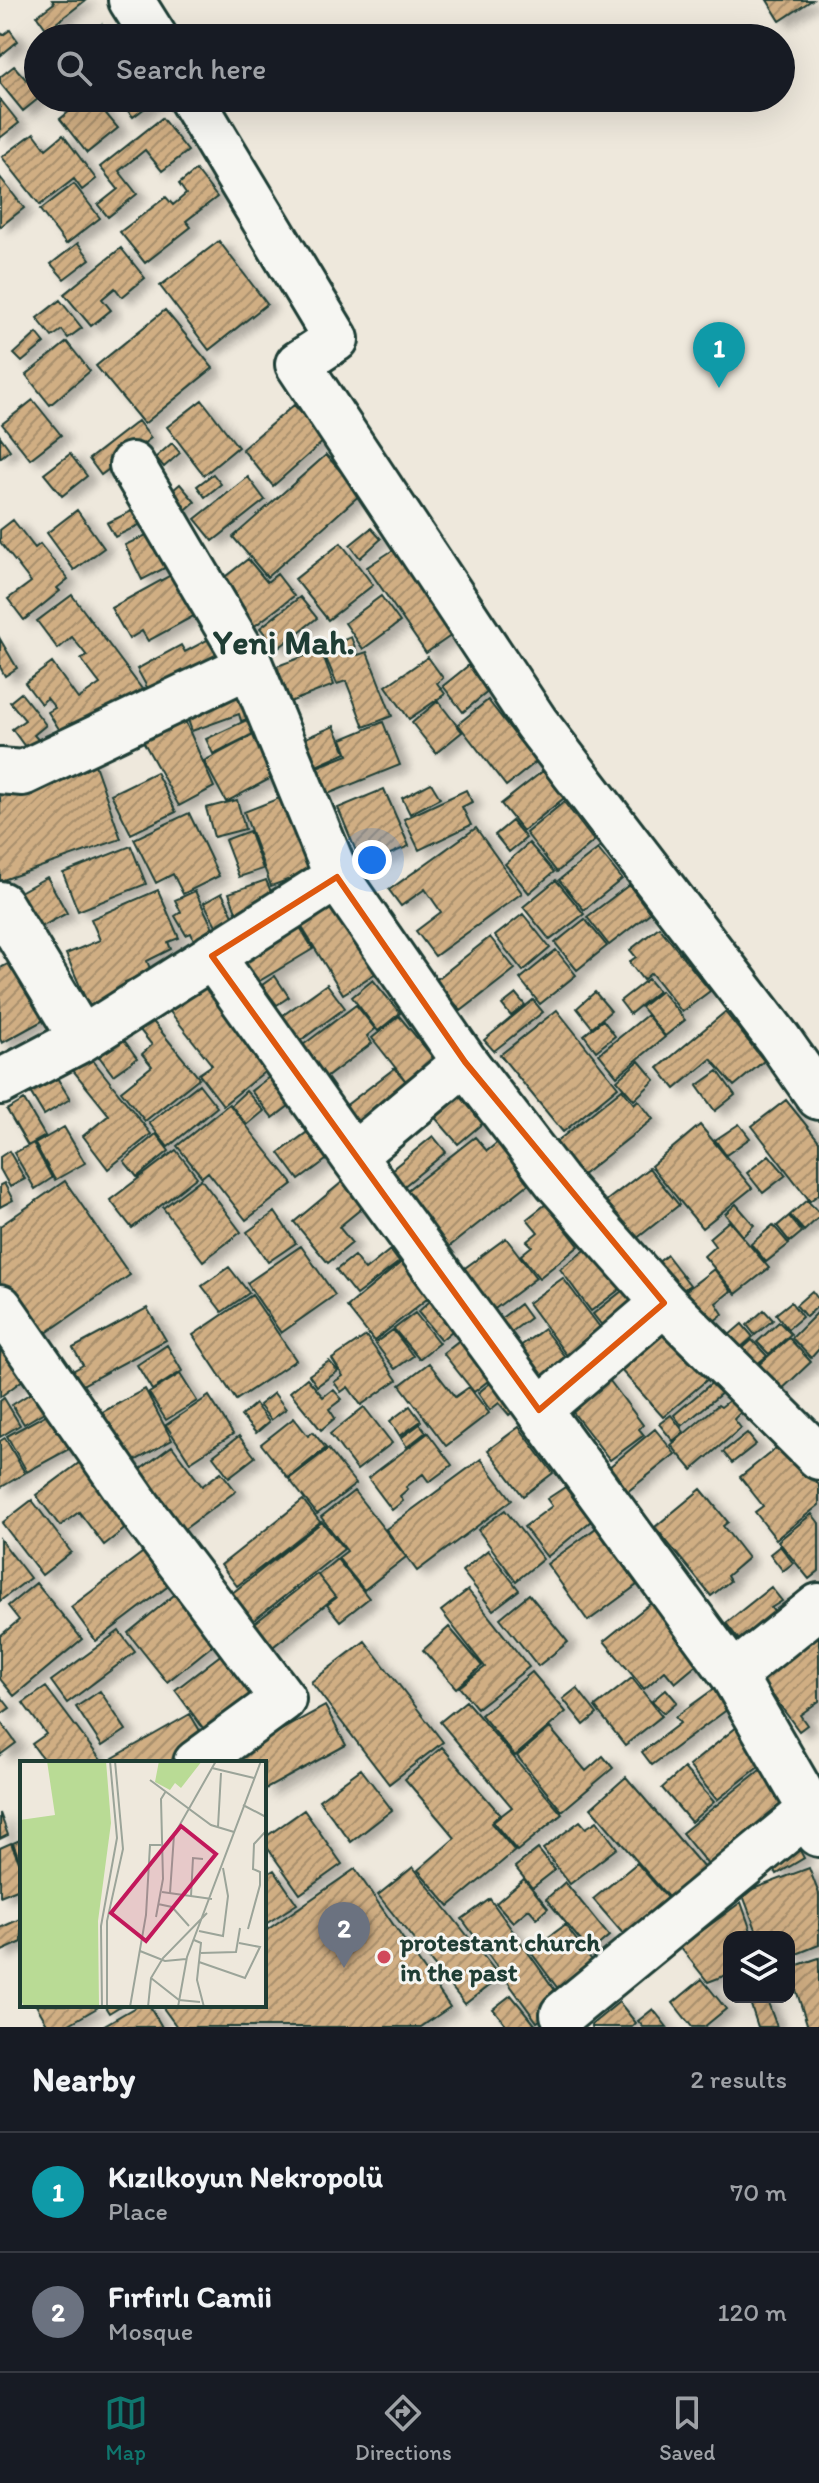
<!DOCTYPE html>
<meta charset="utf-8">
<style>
:root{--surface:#171b24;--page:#242831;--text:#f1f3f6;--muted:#9ea1a6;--line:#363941;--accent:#0f766e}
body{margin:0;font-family:Itim,sans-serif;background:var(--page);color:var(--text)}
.controls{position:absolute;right:24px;bottom:24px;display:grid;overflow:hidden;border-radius:16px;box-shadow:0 8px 32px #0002}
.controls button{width:72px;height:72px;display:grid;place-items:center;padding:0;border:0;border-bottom:2px solid var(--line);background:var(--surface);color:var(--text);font:40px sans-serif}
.you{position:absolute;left:372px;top:860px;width:28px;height:28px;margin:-20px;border:6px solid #fff;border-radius:50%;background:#1a73e8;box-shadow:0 0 0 12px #1a73e833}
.badge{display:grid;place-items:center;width:52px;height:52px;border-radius:50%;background:var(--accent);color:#fff;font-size:26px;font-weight:700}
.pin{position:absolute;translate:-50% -66px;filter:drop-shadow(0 2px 4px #0008)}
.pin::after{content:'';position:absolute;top:42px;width:28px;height:24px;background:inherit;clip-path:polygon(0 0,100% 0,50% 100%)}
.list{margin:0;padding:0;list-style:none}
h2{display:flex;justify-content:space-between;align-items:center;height:104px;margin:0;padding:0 32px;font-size:34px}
h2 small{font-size:26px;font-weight:400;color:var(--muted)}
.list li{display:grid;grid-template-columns:52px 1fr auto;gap:24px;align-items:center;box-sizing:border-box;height:120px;padding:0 32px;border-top:2px solid var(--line)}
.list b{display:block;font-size:30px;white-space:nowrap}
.list p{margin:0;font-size:26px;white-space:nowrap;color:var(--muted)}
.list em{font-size:26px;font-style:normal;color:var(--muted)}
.icon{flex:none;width:44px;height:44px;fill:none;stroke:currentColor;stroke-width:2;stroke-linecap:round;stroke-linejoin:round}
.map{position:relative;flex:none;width:819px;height:2027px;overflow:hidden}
.search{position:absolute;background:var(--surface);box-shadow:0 8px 32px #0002;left:24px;right:24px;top:24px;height:88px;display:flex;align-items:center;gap:20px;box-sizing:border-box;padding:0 28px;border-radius:44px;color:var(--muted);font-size:30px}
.sheet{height:344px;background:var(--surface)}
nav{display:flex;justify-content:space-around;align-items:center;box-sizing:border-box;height:112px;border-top:2px solid var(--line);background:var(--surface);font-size:22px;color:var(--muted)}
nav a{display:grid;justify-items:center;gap:4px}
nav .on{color:var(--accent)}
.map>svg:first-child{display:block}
.building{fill:url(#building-hatch);stroke:#1f3d34;stroke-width:2;filter:url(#shadow)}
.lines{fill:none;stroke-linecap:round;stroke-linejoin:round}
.street-casing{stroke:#1f3d34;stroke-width:50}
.street{stroke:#f6f6f2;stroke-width:44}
.marked{fill:none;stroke:#de580e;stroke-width:6;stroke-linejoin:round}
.poi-dot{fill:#d1495b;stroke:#f6f6f2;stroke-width:3}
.labels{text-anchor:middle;stroke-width:6;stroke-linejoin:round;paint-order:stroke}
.poi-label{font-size:26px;font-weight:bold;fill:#1f3d34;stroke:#f6f6f2;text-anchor:start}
.district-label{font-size:34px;font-weight:bold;fill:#1f3d34;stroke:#f6f6f2}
.inset-road{fill:none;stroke:#9ba499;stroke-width:2}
.view{fill:#c2185b;fill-opacity:0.15;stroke:#c2185b;stroke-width:4}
.inset-edge{fill:none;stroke:#1f3d34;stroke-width:4}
</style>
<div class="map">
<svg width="819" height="2027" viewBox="0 0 819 2027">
<defs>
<pattern id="building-hatch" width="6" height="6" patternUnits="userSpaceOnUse" patternTransform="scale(2)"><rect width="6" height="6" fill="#d0ae83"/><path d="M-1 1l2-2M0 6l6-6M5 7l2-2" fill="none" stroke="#a88f6c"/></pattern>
<filter id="shadow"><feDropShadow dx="9" dy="5" stdDeviation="4" flood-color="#0004"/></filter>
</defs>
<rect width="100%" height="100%" fill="#eee8dc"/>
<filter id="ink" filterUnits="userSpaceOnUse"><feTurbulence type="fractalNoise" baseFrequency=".0125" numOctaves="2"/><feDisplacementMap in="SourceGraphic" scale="16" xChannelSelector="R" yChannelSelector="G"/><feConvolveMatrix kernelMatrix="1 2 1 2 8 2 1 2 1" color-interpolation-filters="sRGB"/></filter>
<g filter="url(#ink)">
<path class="building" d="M52 0H86L47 30 37 16 54 3Z
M767 0H812L780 21Z
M102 24 113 38H85Z
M10 30 18 41 0 56V32L3 35Z
M14 66 38 93 39 98 23 111 0 83V77Z
M86 98H93L118 128 87 153 60 119Z
M124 98H158L133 117 120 101Z
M0 99 19 123 0 138Z
M162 118 188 151 162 171 145 150 119 171 137 194 108 217 98 205 118 189 100 167Z
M34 133 46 149 63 135 96 179 82 190 74 179 40 205 2 157Z
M196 170 217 197 186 221 191 227 145 263 120 232 166 197 173 205 186 194 179 184Z
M0 177 24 208 0 227Z
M74 184 100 218 66 244 40 210Z
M219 241 267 304 209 350 160 286Z
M78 243 90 259 64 279 51 264Z
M121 248 145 278 122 297 115 288 102 299 111 310 91 326 64 294Z
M60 300 82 328 68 338 62 330 52 337 37 318Z
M165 310 213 368 144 424 96 366Z
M37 333 45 343 22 362 14 354Z
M67 342 90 371 50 405 26 375Z
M33 400 61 435 30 459 2 424Z
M202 400 238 447 204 475 167 427Z
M294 405 325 440 273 486 242 449Z
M138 421 151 438 101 475 89 459Z
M0 436 10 450 0 458Z
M172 443 180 453 164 467 156 457Z
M70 454 87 476 62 496 44 474Z
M326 455 361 494 267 577 233 537Z
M213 474 221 484 205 497 197 486Z
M248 477 265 500 213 541 195 519Z
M180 484 195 502 173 521 158 503Z
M142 506 149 520 115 537 107 523Z
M77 510 104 548 74 570 47 533Z
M13 520 35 548 40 544 68 579 57 588 60 591 24 620 8 599 31 582 0 542V530Z
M371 528 381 539 360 558 350 545Z
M157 530 174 563 142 580 125 545Z
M341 543 373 585 328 620 295 579Z
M393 550 452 635 426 653 367 567Z
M248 559 267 582 277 574 294 596 252 628 217 583Z
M178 571 201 612 148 641 142 631 129 639 111 608Z
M72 595 142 689 80 735 72 723 61 732 48 712 55 708 47 698 41 704 25 683 52 663 78 699 100 684 81 659 87 656 72 637 58 649 37 621Z
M381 596 400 622 363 649 345 623Z
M300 597 317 618 277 649 260 628Z
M218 634 231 657 154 700 137 669 181 645 185 652Z
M351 637 358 655 367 652 392 716 364 727 346 681 337 684 322 649Z
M0 639 17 668 5 676 0 667Z
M321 650 334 685 290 702 277 666Z
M428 657 443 678 437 683 445 694 409 719 386 686Z
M469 665 490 690 463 712 443 686Z
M241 683 254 717 241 721 239 714 192 731 183 706Z
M21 693 46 725 34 735 43 745 31 755 12 729 25 720 10 702Z
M488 700 536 762 506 786 458 724Z
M438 701 462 732 436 753 412 723Z
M182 714 214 787 179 806 142 739Z
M249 719 255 733 213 754 206 739Z
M383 722 400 765 323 796 312 769 348 755 342 739Z
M334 726 346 753 314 767 303 739Z
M257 733 279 774 226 802 204 761Z
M92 756 121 839 0 881V788Z
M543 771 564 798 523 831 501 804Z
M156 772 176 812 131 834 111 794Z
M431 783 440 798 410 814 402 798Z
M384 789 409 846 362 866 338 808Z
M466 790 472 802 462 807 471 825 419 850 404 819Z
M287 795 315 870 271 886 244 812Z
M237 800 245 829 214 837 206 808Z
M564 802 594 841 557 872 526 833Z
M189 813 219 876 183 894 173 874 156 883 134 839Z
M512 821 526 838 509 852 495 835Z
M476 828 522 893 435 956 416 931 441 912 425 889 401 906 389 890Z
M249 831 263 869 239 877 225 840Z
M529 843 554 872 529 893 505 864Z
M131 846 146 884 78 911 63 873Z
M598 849 622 879 584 910 559 880Z
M47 877 67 913 32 932 13 896Z
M266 880 271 892 278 889 239 919 229 893Z
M556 880 584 914 550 940 523 907Z
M629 885 650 913 609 945 587 917Z
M158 890 179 938 168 942 171 949 147 961 151 971 125 982 129 990 89 1007 66 954 100 940 91 919Z
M195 891 216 934 195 943 191 933 186 935 175 916 181 912 175 900Z
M222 893 237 923 219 931 204 903Z
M328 896 376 973 343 994 295 916Z
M523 914 550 948 523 971 495 936Z
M294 917 313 949 256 983 238 952Z
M585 919 607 946 577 970 555 943Z
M659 927 710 991 682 1012 651 973 643 980 629 962 636 957 630 950Z
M490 937 515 969 461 1011 436 980Z
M556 950 576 975 540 1004 520 979Z
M21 957 53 1015 2 1043 0 1039V968Z
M197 969 273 1065 223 1105 199 1074 212 1065 160 999Z
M275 976 289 997 277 1005 262 985Z
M648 979 658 991 630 1014 620 1001Z
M373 980 400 1013 378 1031 352 997Z
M327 984 345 1008 297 1043 279 1018Z
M661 991 685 1020 665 1036 641 1007Z
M595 992 611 1011 592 1027 577 1008Z
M516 994 525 1005 511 1016 502 1005Z
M533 1000 543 1012 494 1051 484 1040Z
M356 1005 375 1029 367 1036 372 1043 323 1080 299 1048Z
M557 1010 618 1087 563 1132 500 1055Z
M725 1012 764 1061 734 1086 711 1059 675 1089 658 1068Z
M647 1015 665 1037 617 1076 599 1054Z
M399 1016 441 1067 413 1090 372 1038Z
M151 1019 199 1078 145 1121 121 1091 152 1066 142 1054 152 1045 139 1029Z
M603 1020 615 1036 596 1051 584 1035Z
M116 1029 137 1058 113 1075 92 1047Z
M84 1049 151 1134 108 1169 83 1136 109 1115 67 1063Z
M639 1061 655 1080 634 1100 617 1080Z
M395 1068 415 1093 360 1136 340 1110Z
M277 1071 298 1099 273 1118 251 1091Z
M718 1071 735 1095 715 1111 697 1086Z
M56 1076 70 1099 44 1115 30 1092Z
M199 1084 217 1107 168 1147 149 1123Z
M451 1085 483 1123 458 1144 425 1106Z
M622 1089 634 1104 638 1100 653 1119 581 1176 555 1143Z
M246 1091 264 1111 247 1125 231 1105Z
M24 1100 45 1136 28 1146 7 1110Z
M786 1100 819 1141V1194L810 1201 752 1126Z
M229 1104 293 1184 246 1220 208 1172 202 1177 177 1146Z
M318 1124 338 1151 299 1180 279 1153Z
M739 1124 750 1138 726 1155 715 1140Z
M700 1125 752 1188 702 1228 651 1166Z
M64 1127 85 1163 55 1180 35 1144Z
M156 1134 169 1151 137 1177 124 1161Z
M433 1136 446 1152 403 1187 390 1171Z
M475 1137 487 1151 499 1141 531 1182 441 1253 397 1198Z
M33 1143 52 1178 35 1189 14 1153Z
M176 1150 197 1177 132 1228 110 1200Z
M9 1151 25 1179 10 1187 0 1169V1157Z
M769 1155 786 1175 763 1193 747 1173Z
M649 1168 679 1205 636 1239 606 1201Z
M353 1173 373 1199 339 1227 352 1243 328 1263 294 1222Z
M201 1179 241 1232 203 1261 163 1208Z
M65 1181 130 1275 33 1342 0 1295V1226Z
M4 1183 13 1200 0 1207V1185Z
M807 1200 819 1213V1217L804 1231 790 1215Z
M546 1204 579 1246 539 1278 521 1255 532 1246 527 1241 538 1232 527 1219Z
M736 1204 754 1225 743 1236 725 1214Z
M275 1212 296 1243 268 1262 247 1232Z
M789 1216 802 1232 790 1242 777 1226Z
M729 1221 769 1268 736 1294 704 1256 715 1246 709 1238Z
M773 1225 789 1244 766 1262 751 1244Z
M506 1238 536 1278 488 1314 458 1273Z
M592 1245 624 1286 591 1311 560 1269Z
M301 1246 335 1295 281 1333 247 1283Z
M390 1250 399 1262 356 1295 336 1270 354 1256 365 1270Z
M410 1255 438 1290 374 1341 347 1307Z
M667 1255 690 1285 677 1294 655 1265Z
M229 1267 249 1293 222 1312 202 1286Z
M714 1269 731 1291 716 1303 723 1314 705 1328 680 1295Z
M563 1278 611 1342 576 1368 528 1303Z
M626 1288 642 1307 608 1333 593 1314Z
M812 1291 819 1300V1305L806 1317 796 1305Z
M440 1292 464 1321 441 1340 418 1312Z
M252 1295 296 1360 236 1400 193 1335Z
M791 1302 802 1317 788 1329 776 1314Z
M520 1304 530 1318 506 1336 495 1323Z
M147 1308 166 1340 79 1387 71 1372 83 1365 73 1348Z
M764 1310 773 1320 755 1335 747 1325Z
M819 1311V1349L811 1358 792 1338Z
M415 1313 439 1343 419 1359 394 1329Z
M655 1319 708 1379 663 1417 611 1359Z
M779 1322 791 1334 769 1354 757 1342Z
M742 1324 753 1337 733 1354 722 1341Z
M544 1329 573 1368 538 1394 508 1355Z
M393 1330 413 1356 395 1369 375 1343Z
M0 1335 28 1376 0 1397Z
M366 1336 397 1380 361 1405 348 1387 341 1392 334 1382 343 1376 332 1359Z
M462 1338 493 1377 474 1392 443 1353Z
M789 1338 811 1362 779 1392 756 1367Z
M752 1340 767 1356 753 1367 740 1351Z
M167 1345 182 1371 152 1390 137 1365Z
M329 1361 338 1371 317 1386 309 1375Z
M429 1363 455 1397 469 1387 489 1413 446 1446 400 1385Z
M604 1373 643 1425 639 1429 644 1435 610 1460 565 1402Z
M180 1374 197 1401 166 1420 149 1393Z
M307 1378 323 1397 333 1389 342 1399 329 1409 335 1418 321 1430 290 1392Z
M494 1380 516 1409 509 1415 499 1403 490 1410 478 1393Z
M714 1381 723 1392 682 1426 674 1415Z
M42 1386 54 1406 24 1424 12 1405Z
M145 1389 172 1440 122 1468 95 1416Z
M274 1393 286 1409 271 1420 259 1405Z
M209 1396 233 1434 190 1462 166 1425Z
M4 1398 20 1425 0 1437V1401Z
M731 1399 742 1411 734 1419 741 1428 692 1470 671 1445 718 1405 721 1407Z
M255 1404 269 1422 256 1433 241 1416Z
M410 1406 421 1421 400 1436 390 1421Z
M364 1407 392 1443 357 1470 330 1434Z
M58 1408 78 1444 27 1472 7 1436Z
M671 1415 684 1432 673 1441 659 1424Z
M294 1418 308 1436 313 1432 326 1448 288 1478 261 1444Z
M420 1424 426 1432 407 1447 401 1438Z
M519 1427 553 1473 523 1496 488 1450Z
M655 1429 675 1454 627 1492 608 1468Z
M428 1433 452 1465 429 1482 423 1474 406 1487 408 1489 400 1496 403 1501 392 1510 368 1478Z
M747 1433 756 1444 732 1463 723 1452Z
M239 1436 255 1457 229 1477 213 1456Z
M5 1438 25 1473 0 1488V1441Z
M784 1442 819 1485V1505L776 1539 755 1512 763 1506 740 1477Z
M172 1446 202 1486 221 1472 236 1491 171 1539 126 1480Z
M328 1449 356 1484 317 1514 289 1479Z
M481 1459 512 1500 417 1571 386 1529Z
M83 1460 131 1524 104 1545 79 1512 60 1526 36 1495Z
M565 1487 591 1521 547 1557 524 1527 552 1506 547 1499Z
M701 1489 728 1522 723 1526 748 1558 727 1576 730 1581 711 1596 655 1527Z
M354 1491 406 1557 364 1590 338 1558 347 1551 321 1517Z
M32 1500 71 1552 42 1575 2 1523Z
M303 1500 320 1522 237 1586 221 1565Z
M505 1510 543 1559 516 1581 478 1530Z
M812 1514 819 1523V1571L809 1579 778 1541Z
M322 1522 344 1549 248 1625 226 1598Z
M596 1528 637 1585 588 1621 547 1564Z
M0 1539 30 1578 0 1601Z
M780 1546 793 1563 783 1571 770 1554Z
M150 1547 175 1581 96 1641 71 1607Z
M488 1550 519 1590 493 1610 462 1571Z
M337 1559 369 1598 340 1621 327 1605 336 1598 318 1575Z
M317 1574 335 1597 269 1650 250 1627Z
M36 1583 82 1639 14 1696 0 1679V1636L19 1620 8 1606Z
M771 1587 782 1601 771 1608 786 1626 750 1654 726 1623Z
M468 1590 529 1667 477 1708 459 1687 485 1667 441 1611Z
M179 1591 219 1640 167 1682 128 1633Z
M529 1594 568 1642 538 1666 500 1618Z
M651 1603 700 1662 675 1683 665 1671 644 1689 604 1641Z
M449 1627 482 1666 456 1688 423 1650Z
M819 1628V1701L800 1715 807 1725 799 1731 757 1674Z
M119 1631 135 1652 67 1703 51 1681Z
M365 1641 443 1742 389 1784 311 1682Z
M231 1647 265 1694 209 1736 175 1690Z
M532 1672 566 1712 515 1756 481 1715Z
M632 1678 662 1716 625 1745 595 1707Z
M718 1686 732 1706 652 1765 642 1752 680 1723 675 1717Z
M46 1687 103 1763H46L32 1744 46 1734 23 1703Z
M577 1688 597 1714 584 1725 563 1699Z
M666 1689 677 1702 664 1713 652 1701Z
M100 1691 126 1730 102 1746 76 1707Z
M0 1695 10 1708 0 1715Z
M466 1701 562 1814 517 1851 493 1822 512 1807 440 1722Z
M325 1706 346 1745 264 1790V1763H220Z
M190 1714 206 1741 168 1763H117L113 1758Z
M0 1721 16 1743 0 1755Z
M743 1722 771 1757 717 1800 689 1766Z
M550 1728 586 1771 603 1756 613 1768 562 1811 517 1756Z
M442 1747 500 1814 491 1823 515 1851 449 1906 418 1870 455 1838 405 1779Z
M765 1766 785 1813 713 1871 682 1833Z
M684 1768 714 1802 691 1822 662 1788Z
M361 1769 392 1810 351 1842 319 1800Z
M626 1777 710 1875 675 1905 591 1808Z
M304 1810 342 1864 300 1894 264 1843V1838Z
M0 1813 8 1835 0 1839Z
M580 1821 586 1828 597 1821 617 1848 570 1884 543 1849Z
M22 1839V1866L13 1843Z
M794 1839 804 1858 777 1874 766 1854Z
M11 1843 22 1869V1887L0 1896V1848Z
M538 1849 555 1870 532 1888 515 1867Z
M637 1863 675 1907 632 1944 593 1899Z
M413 1867 500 1977 465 2004 378 1895Z
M809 1868 819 1894V1945L789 1957V1937H759L742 1893Z
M355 1869 450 2007 421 2027H177L161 2005H264V1932Z
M274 1870 297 1904 264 1925V1876Z
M524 1879 548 1908 537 1918 529 1909 513 1922 496 1903Z
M565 1882 609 1936 590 1952 546 1899Z
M490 1899 564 2003 537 2022 462 1919Z
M741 1902 753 1937H729V1974L708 1982 680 1947Z
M22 1918V1942L0 1952V1928Z
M565 1925 594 1963 559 1990 530 1951Z
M819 1958V2027H808L789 1968Z
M702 1979 726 2009 704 2027H692L673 2003Z
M511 1995 537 2027H508L493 2009Z
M753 1997H766L777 2027H758L749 1999Z
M619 2002 636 2023 632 2027H592L591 2025Z
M36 2005H95L97 2008 64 2027H49Z
M104 2005H122L109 2013Z
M139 2005H149L162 2027H101Z
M653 2009 667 2027H643L638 2021Z"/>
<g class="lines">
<defs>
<path id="street" d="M131 0 155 38
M191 98 336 339 298 364 536 723 779 1040 819 1097
M132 465 250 665 337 877 465 1062 557 1182 664 1303 819 1457
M0 771 23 773 250 665
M0 904 82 1039
M212 956 353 1156 733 1675 811 1810 819 1834
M0 1082 82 1039 337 877
M353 1156 465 1062
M0 1307 147 1519 283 1699 196 1763
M539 1410 664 1303
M733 1675 819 1606
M563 2014 811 1810"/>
</defs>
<use href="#street" class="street-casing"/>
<use href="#street" class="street"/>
</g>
</g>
<path class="marked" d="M337 877 465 1062 664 1303 539 1410 212 956Z"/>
<circle class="poi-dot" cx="384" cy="1957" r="8"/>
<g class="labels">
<g class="poi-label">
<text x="400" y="1951">protestant church<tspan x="400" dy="30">in the past</tspan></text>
</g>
<g class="district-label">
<text x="284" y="654">Yeni Mah.</text>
</g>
</g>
<g transform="translate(20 1761)">
<rect width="246" height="246" fill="#eee8dc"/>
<path d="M139 0H182L161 27 155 22 150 29 135 21Z" fill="#b9db95"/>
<path d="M27 0H86L91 62 78 160 79 246H4L0 236V59L35 54Z" fill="#b9db95"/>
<path class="inset-road" d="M192 7 234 17M130 19 191 64 214 71M223 44 246 56M198 66 201 12M142 131 192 138M150 132 154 74 196 0M171 135 173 97 183 98M138 143 152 146 169 165M136 156 143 118 141 38 146 30M228 168 240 124V111L233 108 234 83 246 70M179 170 203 175 208 135 203 107M174 179 181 182 177 219 184 246M120 190 145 200 166 198M181 192 216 191 220 167M179 201 225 217 240 186 219 182M131 217 159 239 180 241M82 246 81 165 97 77 90 0M87 246V160L103 88 95 0M110 246 126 154 130 84H141M128 246 131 217 143 197 187 152M158 246 167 196 241 0"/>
<path class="view" d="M161 65 196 93 126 180 91 152Z"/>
<rect width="246" height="246" class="inset-edge"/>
</g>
</svg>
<div class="controls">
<button><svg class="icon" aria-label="layers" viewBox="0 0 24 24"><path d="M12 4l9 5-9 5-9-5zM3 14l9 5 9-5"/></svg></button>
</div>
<div class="you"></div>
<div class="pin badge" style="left:719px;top:388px;background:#0f9aa8">1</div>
<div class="pin badge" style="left:344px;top:1968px;background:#6b7280">2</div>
<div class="search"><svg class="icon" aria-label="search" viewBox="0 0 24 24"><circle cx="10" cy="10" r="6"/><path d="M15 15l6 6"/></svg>Search here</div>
</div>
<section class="sheet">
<h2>Nearby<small>2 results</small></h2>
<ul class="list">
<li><span class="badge" style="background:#0f9aa8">1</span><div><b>Kızılkoyun Nekropolü</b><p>Place</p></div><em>70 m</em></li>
<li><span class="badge" style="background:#6b7280">2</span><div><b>Fırfırlı Camii</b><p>Mosque</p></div><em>120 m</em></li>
</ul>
</section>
<nav>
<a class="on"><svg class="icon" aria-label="map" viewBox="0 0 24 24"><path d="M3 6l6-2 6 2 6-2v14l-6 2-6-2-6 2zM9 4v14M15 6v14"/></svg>Map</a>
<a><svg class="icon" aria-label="directions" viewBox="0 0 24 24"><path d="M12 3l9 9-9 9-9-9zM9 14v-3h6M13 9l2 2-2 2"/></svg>Directions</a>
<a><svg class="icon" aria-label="saved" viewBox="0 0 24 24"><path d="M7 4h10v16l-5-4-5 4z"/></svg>Saved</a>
</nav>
